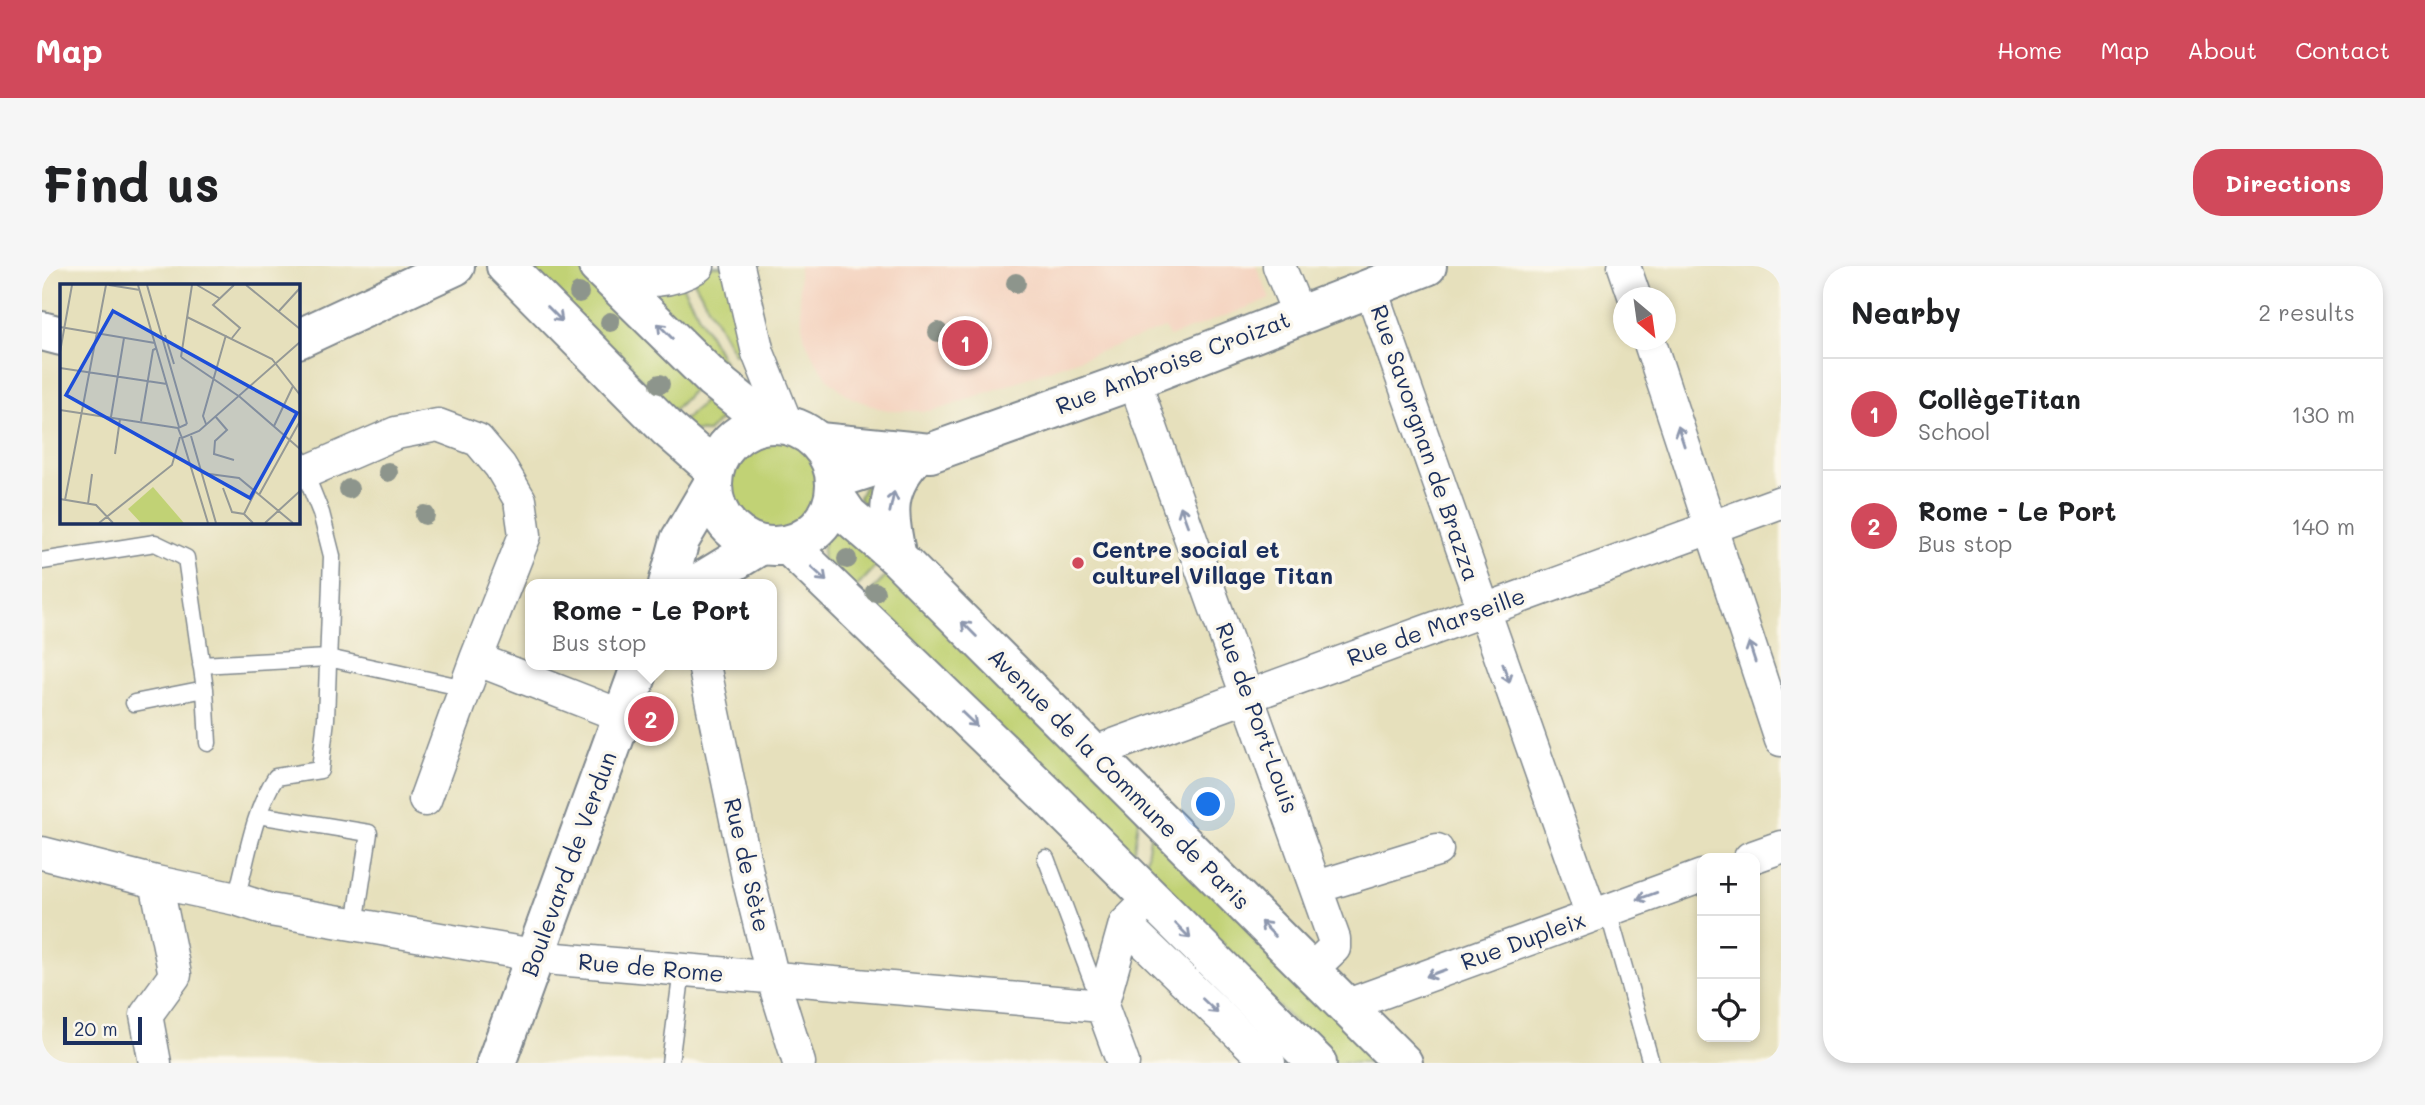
<!DOCTYPE html>
<meta charset="utf-8">
<style>
:root{--surface:#fff;--page:#f6f6f6;--text:#202124;--muted:#757577;--line:#e0e0e0;--accent:#d1495b}
body{margin:0;font-family:Mali,sans-serif;background:var(--page);color:var(--text)}
.controls{position:absolute;right:21px;bottom:21px;display:grid;overflow:hidden;border-radius:14px;box-shadow:0 4px 10px #0003}
.controls button{width:63px;height:63px;display:grid;place-items:center;padding:0;border:0;border-bottom:2px solid var(--line);background:var(--surface);color:var(--text);font:35px sans-serif}
.compass{position:absolute;left:1571px;top:21px;width:63px;height:63px;border-radius:50%;background:var(--surface);box-shadow:0 4px 10px #0003;rotate:151deg}
.scale{position:absolute;left:21px;bottom:18px;width:79px;box-sizing:border-box;padding-left:7px;border:4px solid #1b2f5e;border-top:0;font-size:19px;line-height:24px;white-space:nowrap;color:#1b2f5e;-webkit-text-stroke:5px #fbf7ec;paint-order:stroke}
.you{position:absolute;left:1167px;top:539px;width:24px;height:24px;margin:-18px;border:5px solid #fff;border-radius:50%;background:#1a73e8;box-shadow:0 0 0 10px #1a73e833}
.badge{display:grid;place-items:center;width:46px;height:46px;border-radius:50%;background:var(--accent);color:#fff;font-size:23px;font-weight:700}
.pin{position:absolute;translate:-50% -50%;border:4px solid #fff;box-shadow:0 2px 7px #0006}
.popup{position:absolute;left:483px;top:313px;width:252px;height:91px;box-sizing:border-box;display:grid;place-content:center;border-radius:14px;background:var(--surface);filter:drop-shadow(0 2px 5px #0005);font-size:23px;white-space:nowrap;color:var(--muted)}
.popup b{font-size:26px;color:var(--text)}
.popup::after{content:'';position:absolute;left:50%;top:100%;margin-left:-14px;border:14px solid transparent;border-top-color:var(--surface)}
.list{margin:0;padding:0;list-style:none}
h2{display:flex;justify-content:space-between;align-items:center;height:91px;margin:0;padding:0 28px;font-size:30px}
h2 small{font-size:23px;font-weight:400;color:var(--muted)}
.list li{display:grid;grid-template-columns:46px 1fr auto;gap:21px;align-items:center;box-sizing:border-box;height:112px;padding:0 28px;border-top:2px solid var(--line)}
.list b{display:block;font-size:26px;white-space:nowrap}
.list p{margin:0;font-size:23px;white-space:nowrap;color:var(--muted)}
.list em{font-size:23px;font-style:normal;color:var(--muted)}
.icon{flex:none;width:38px;height:38px;fill:none;stroke:currentColor;stroke-width:2;stroke-linecap:round;stroke-linejoin:round}
.map{position:relative;flex:none;width:1739px;height:797px;overflow:hidden;border-radius:28px}
header{display:flex;align-items:center;gap:42px;box-sizing:border-box;height:98px;padding:0 35px;background:var(--accent);color:#fff}
header strong{font-size:33px}
nav{display:flex;gap:38px;margin-inline-start:auto;font-size:24px}
.intro{display:flex;align-items:center;justify-content:space-between;box-sizing:border-box;height:168px;padding:0 42px}
h1{margin:0;font-size:49px}
.button{padding:18px 32px;border-radius:28px;background:var(--accent);color:#fff;font-size:24px;font-weight:700}
main{display:flex;gap:42px;padding:0 42px}
aside{flex:1;background:var(--surface);border-radius:28px;box-shadow:0 4px 10px #0003}
.map>svg:first-child{display:block}
.built{fill:#f4d3bf}
.green{fill:#c1d275;stroke:#6e806a;stroke-width:2}
.lines{fill:none;stroke-linecap:round;stroke-linejoin:round}
.service-casing{stroke:#80888d;stroke-width:19}
.minor-casing{stroke:#80888d;stroke-width:35}
.tertiary-casing{stroke:#80888d;stroke-width:42}
.secondary-casing{stroke:#80888d;stroke-width:42}
.primary-casing{stroke:#80888d;stroke-width:42}
.service{stroke:#fff;stroke-width:16}
.minor{stroke:#fff;stroke-width:32}
.tertiary{stroke:#fff;stroke-width:38}
.secondary{stroke:#fff;stroke-width:38}
.primary{stroke:#fff;stroke-width:38}
.tree{fill:#8d958c}
.oneway{stroke:#8d97ae}
.poi-dot{fill:#d1495b;stroke:#fbf7ec;stroke-width:2.5}
.labels{text-anchor:middle;stroke-width:7;stroke-linejoin:round;paint-order:stroke}
.street-label{font-size:23px;fill:#1b2f5e;stroke:#fbf7ec}
.poi-label{font-size:23px;font-weight:bold;fill:#1b2f5e;stroke:#fbf7ec;text-anchor:start}
.inset-road{fill:none;stroke:#959996;stroke-width:2}
.view{fill:#1d4ed8;fill-opacity:0.15;stroke:#1d4ed8;stroke-width:3.5}
.inset-edge{fill:none;stroke:#1b2f5e;stroke-width:3.5}
</style>
<header>
<strong>Map</strong>
<nav><a>Home</a><a>Map</a><a>About</a><a>Contact</a></nav>
</header>
<div class="intro"><h1>Find us</h1><a class="button">Directions</a></div>
<main>
<div class="map">
<svg width="1739" height="797" viewBox="0 0 1739 797">
<rect width="100%" height="100%" fill="#fbf7ec"/>
<filter id="ink" filterUnits="userSpaceOnUse"><feTurbulence type="fractalNoise" baseFrequency=".0143" numOctaves="2"/><feDisplacementMap in="SourceGraphic" scale="14" xChannelSelector="R" yChannelSelector="G"/><feConvolveMatrix kernelMatrix="1 2 1 2 8 2 1 2 1" color-interpolation-filters="sRGB"/></filter>
<filter id="wash" filterUnits="userSpaceOnUse"><feTurbulence type="fractalNoise" baseFrequency=".00686" numOctaves="4" result="noise"/><feDisplacementMap in="SourceGraphic" scale="28" xChannelSelector="R" yChannelSelector="G"/><feGaussianBlur stdDeviation="1.57" result="paint"/><feColorMatrix in="noise" values="0 0 0 0 0 0 0 0 0 0 0 0 0 0 0 0 0 1.4 0 .05"/><feComposite in="paint" operator="in"/></filter>
<g filter="url(#wash)">
<rect width="100%" height="100%" fill="#e6e0bc"/>
<path class="built" d="M757 0H1214L1228 33 1127 71 1123 62 902 142 889 145H851L836 142 808 131 787 114 771 91 763 73 758 48Z"/>
<path class="green" d="M505 0H541L659 116 631 145 492 6Z
M667 0H683L702 86 692 88 651 13Z
M640 19 682 96 674 104 605 26Z
M671 127 681 136V151L666 166 650 165 641 155Z
M683 219a48 48 0 1 1 96 0a48 48 0 1 1-96 0Z
M852 203 840 264 817 232 822 221Z
M799 255 839 295 812 324 780 293 782 274Z
M851 303 1097 547 1090 598 822 333Z
M1110 558 1350 797H1293L1102 608Z"/>
</g>
<g filter="url(#ink)">
<g class="lines">
<defs>
<path id="service" d="M0 295 113 277 144 292 163 423 166 477
M159 399 286 392 423 422
M92 437 163 423
M216 549 327 567 313 659
M1004 592 1057 733
M194 633C205 593 211 546 234 511L278 504 284 453 290 290 279 247 256 190
M1566 645 1609 797
M628 797 640 704"/>
<path id="minor" d="M696 0 716 87 745 159
M1237 0 1257 49
M1582 0 1593 32
M565 9C599 14 626 20 656 0
M1328 21 1550 650
M1607 74 1739 474
M1092 114 1292 673V682L1268 705
M264 206 354 167 396 159 436 174 458 200 478 234 483 269 434 393 580 450
M662 399 706 611 731 713 757 797
M1050 487 1739 236
M383 534 434 393
M0 587 114 616 194 633 228 644 515 693 1060 740
M1708 592 1739 581
M1275 621 1395 584
M1083 658 1227 797
M1060 740 1083 658 1095 646
M1060 740 1081 797
M1303 740 1660 610
M113 797 104 749 133 709 114 616"/>
<path id="tertiary" d="M0 65 19 70
M256 73 413 0
M777 176 888 187 1092 114 1385 0
M794 213 863 191"/>
<path id="secondary" d="M626 318 638 274 671 218
M655 318 719 279
M454 797 599 399"/>
<path id="primary" d="M464 0 626 163 673 204
M556 0 671 113 727 158
M671 219a61 61 0 1 1 122 0a61 61 0 1 1-122 0Z
M793 230 806 249 855 291 1361 797
M746 279 1002 526 1275 797
M855 291C845 247 842 222 875 188"/>
</defs>
<use href="#service" class="service-casing"/>
<use href="#minor" class="minor-casing"/>
<use href="#tertiary" class="tertiary-casing"/>
<use href="#secondary" class="secondary-casing"/>
<use href="#primary" class="primary-casing"/>
<use href="#service" class="service"/>
<use href="#minor" class="minor"/>
<use href="#tertiary" class="tertiary"/>
<use href="#secondary" class="secondary"/>
<use href="#primary" class="primary"/>
</g>
<g class="tree">
<circle cx="974" cy="17" r="10"/>
<circle cx="537" cy="27" r="10"/>
<circle cx="568" cy="56" r="10"/>
<circle cx="896" cy="66" r="10"/>
<circle cx="618" cy="118" r="10"/>
<circle cx="346" cy="206" r="10"/>
<circle cx="307" cy="223" r="10"/>
<circle cx="383" cy="249" r="10"/>
<circle cx="805" cy="293" r="10"/>
<circle cx="833" cy="326" r="10"/>
</g>
<defs><path id="oneway-shaft" d="M-6 0H5M1.5-3L5.5 0L1.5 3" fill="none" stroke-width="1.6" stroke-linecap="round" stroke-linejoin="round" transform="scale(1.75)"/></defs>
<g class="oneway">
<use href="#oneway-shaft" transform="translate(513 48) rotate(45)"/>
<use href="#oneway-shaft" transform="translate(623 65) rotate(-135)"/>
<use href="#oneway-shaft" transform="translate(1639 170) rotate(-108)"/>
<use href="#oneway-shaft" transform="translate(850 236) rotate(-78)"/>
<use href="#oneway-shaft" transform="translate(1142 250) rotate(-110)"/>
<use href="#oneway-shaft" transform="translate(777 308) rotate(43)"/>
<use href="#oneway-shaft" transform="translate(927 363) rotate(-135)"/>
<use href="#oneway-shaft" transform="translate(1710 386) rotate(-108)"/>
<use href="#oneway-shaft" transform="translate(1464 407) rotate(71)"/>
<use href="#oneway-shaft" transform="translate(927 453) rotate(44)"/>
<use href="#oneway-shaft" transform="translate(1605 630) rotate(160)"/>
<use href="#oneway-shaft" transform="translate(1226 663) rotate(-135)"/>
<use href="#oneway-shaft" transform="translate(1141 665) rotate(45)"/>
<use href="#oneway-shaft" transform="translate(1394 707) rotate(160)"/>
<use href="#oneway-shaft" transform="translate(1168 740) rotate(44)"/>
</g>
</g>
<circle class="poi-dot" cx="1036" cy="297" r="7"/>
<g class="labels">
<g class="street-label">
<text transform="translate(1131 97) rotate(-21)" y="8">Rue Ambroise Croizat</text>
<text transform="translate(1383 177) rotate(71)" y="8">Rue Savorgnan de Brazza</text>
<text transform="translate(1394 361) rotate(-20)" y="8">Rue de Marseille</text>
<text transform="translate(1215 452) rotate(70)" y="8">Rue de Port-Louis</text>
<text transform="translate(1077 513) rotate(45)" y="8">Avenue de la Commune de Paris</text>
<text transform="translate(527 598) rotate(-70)" y="8">Boulevard de Verdun</text>
<text transform="translate(705 599) rotate(77)" y="8">Rue de Sète</text>
<text transform="translate(1481 675) rotate(-20)" y="8">Rue Dupleix</text>
<text transform="translate(609 702) rotate(5)" y="8">Rue de Rome</text>
</g>
<g class="poi-label">
<text x="1050" y="292">Centre social et<tspan x="1050" dy="26">culturel Village Titan</tspan></text>
</g>
</g>
<g transform="translate(18 18)">
<rect width="240" height="240" fill="#e6e0bc"/>
<path d="M93 203 124 239H81L68 225Z" fill="#c1d275"/>
<path class="inset-road" d="M49 1 80 6M78 1 119 143M87 1 127 140M137 1 159 14M186 1 240 45M219 27 240 4M127 33 212 75 240 111M0 43 95 59M105 51 114 80M172 54 180 44 153 21 174 1M0 68 12 1M121 73 180 113 240 165M121 73 132 1M0 84 107 100M0 126 118 144M155 132 167 146 155 157 154 170 174 176M51 133 64 54M81 137 93 66 97 64M127 140 118 144 122 154 139 147 240 58M146 140 143 132 166 51M214 142 233 102M131 152 156 239M122 154 148 239M55 170 60 135M142 189 179 194 233 239M163 204 172 228 184 230 193 239M199 211 240 137M0 215 36 221 53 239M5 216 46 1M28 220 32 190M184 230 195 208M39 239 112 181 120 153M205 239 240 207"/>
<path class="view" d="M53 27 237 129 190 214 6 111Z"/>
<rect width="240" height="240" class="inset-edge"/>
</g>
</svg>
<div class="controls">
<button>+</button>
<button>−</button>
<button><svg class="icon" aria-label="locate" viewBox="0 0 24 24"><circle cx="12" cy="12" r="6"/><path d="M12 2v4M12 18v4M2 12h4M18 12h4"/></svg></button>
</div>
<svg class="compass" viewBox="-18 -18 36 36"><path d="M0-13l5 13h-10z" fill="#e53935"/><path d="M0 13l5-13h-10z" fill="#757577"/></svg>
<div class="scale">20 m</div>
<div class="you"></div>
<div class="pin badge" style="left:923px;top:77px">1</div>
<div class="pin badge" style="left:609px;top:453px">2</div>
<div class="popup"><b>Rome - Le Port</b>Bus stop</div>
</div>
<aside>
<h2>Nearby<small>2 results</small></h2>
<ul class="list">
<li><span class="badge">1</span><div><b>CollègeTitan</b><p>School</p></div><em>130 m</em></li>
<li><span class="badge">2</span><div><b>Rome - Le Port</b><p>Bus stop</p></div><em>140 m</em></li>
</ul>
</aside>
</main>
